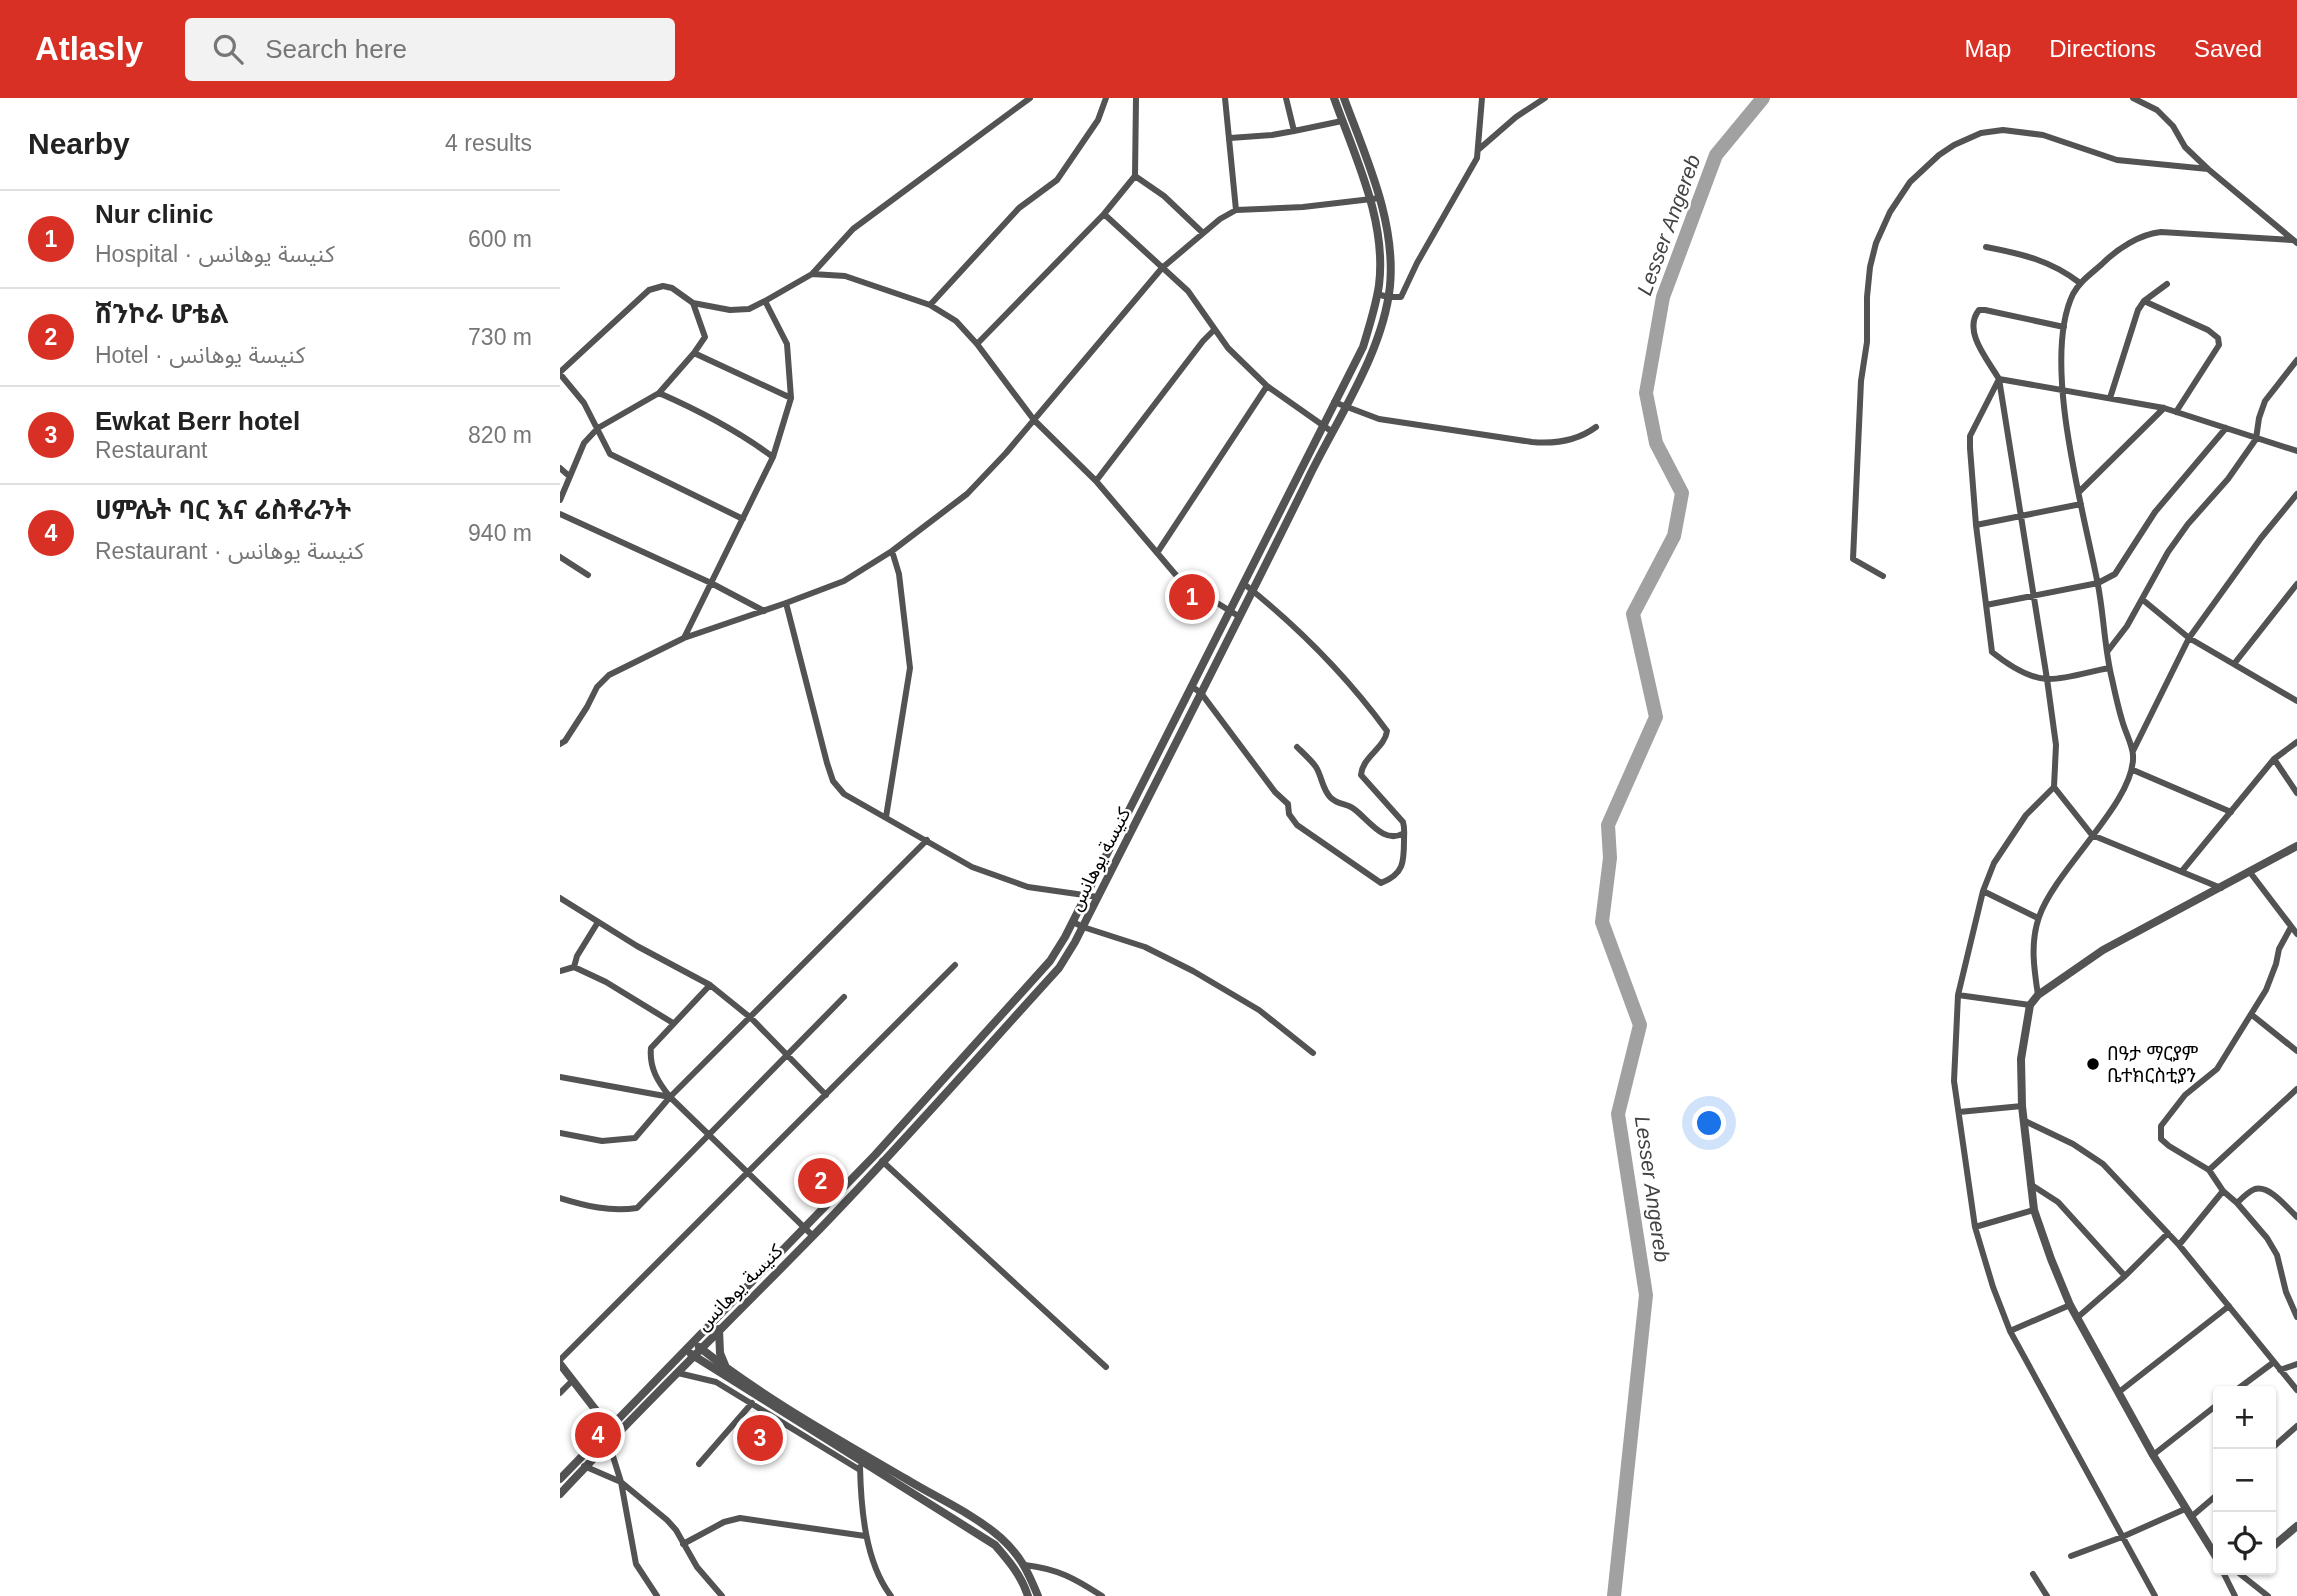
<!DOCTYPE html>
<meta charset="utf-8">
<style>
:root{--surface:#fff;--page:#f2f2f2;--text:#222;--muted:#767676;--line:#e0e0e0;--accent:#d93025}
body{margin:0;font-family:Helvetica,"Noto Sans Arabic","Noto Sans Ethiopic",sans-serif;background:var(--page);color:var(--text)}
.controls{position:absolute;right:21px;bottom:21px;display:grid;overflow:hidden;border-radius:7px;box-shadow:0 2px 5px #0004}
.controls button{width:63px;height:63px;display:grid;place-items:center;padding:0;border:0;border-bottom:2px solid var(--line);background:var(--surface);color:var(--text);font:35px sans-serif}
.you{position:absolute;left:1150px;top:1026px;width:24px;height:24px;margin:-18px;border:5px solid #fff;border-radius:50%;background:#1a73e8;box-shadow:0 0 0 10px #1a73e833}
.badge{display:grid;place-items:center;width:46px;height:46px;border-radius:50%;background:var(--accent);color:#fff;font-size:23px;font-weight:700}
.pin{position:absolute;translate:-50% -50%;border:4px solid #fff;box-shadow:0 2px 7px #0006}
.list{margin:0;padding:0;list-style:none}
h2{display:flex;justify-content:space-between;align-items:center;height:91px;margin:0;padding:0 28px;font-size:30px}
h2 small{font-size:23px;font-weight:400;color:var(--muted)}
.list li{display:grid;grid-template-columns:46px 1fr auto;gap:21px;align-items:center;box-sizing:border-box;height:98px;padding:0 28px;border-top:2px solid var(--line)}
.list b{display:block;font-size:26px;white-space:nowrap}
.list p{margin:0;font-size:23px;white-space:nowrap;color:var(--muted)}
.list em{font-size:23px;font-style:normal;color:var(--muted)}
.icon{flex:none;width:38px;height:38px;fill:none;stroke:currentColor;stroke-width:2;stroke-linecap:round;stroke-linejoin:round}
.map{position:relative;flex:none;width:1737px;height:1498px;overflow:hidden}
header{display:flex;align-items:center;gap:42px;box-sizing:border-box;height:98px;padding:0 35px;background:var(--accent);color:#fff}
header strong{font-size:33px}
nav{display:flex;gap:38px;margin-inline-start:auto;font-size:24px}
.search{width:490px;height:63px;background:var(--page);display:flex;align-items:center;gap:18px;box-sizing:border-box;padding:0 24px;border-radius:7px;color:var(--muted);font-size:26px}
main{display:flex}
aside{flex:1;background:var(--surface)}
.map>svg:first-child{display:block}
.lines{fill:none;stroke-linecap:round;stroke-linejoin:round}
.river{stroke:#a1a1a1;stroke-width:14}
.minor{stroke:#535353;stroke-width:6}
.tertiary{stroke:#535353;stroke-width:8}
.poi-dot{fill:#000;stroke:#fff;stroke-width:2.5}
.labels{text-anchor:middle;stroke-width:5;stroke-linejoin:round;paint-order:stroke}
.street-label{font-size:19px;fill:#000;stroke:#fff}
.poi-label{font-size:19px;fill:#000;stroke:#fff;text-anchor:start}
.water-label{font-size:21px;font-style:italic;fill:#424242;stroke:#fff}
</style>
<header>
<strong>Atlasly</strong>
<div class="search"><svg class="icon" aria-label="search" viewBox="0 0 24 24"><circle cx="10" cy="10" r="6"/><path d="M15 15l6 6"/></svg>Search here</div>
<nav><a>Map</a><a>Directions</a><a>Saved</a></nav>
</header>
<main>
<aside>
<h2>Nearby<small>4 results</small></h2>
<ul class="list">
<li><span class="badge">1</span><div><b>Nur clinic</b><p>Hospital · كنيسة يوهانس</p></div><em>600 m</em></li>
<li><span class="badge">2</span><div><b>ሸንኮራ ሆቴል</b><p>Hotel · كنيسة يوهانس</p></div><em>730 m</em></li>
<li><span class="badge">3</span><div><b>Ewkat Berr hotel</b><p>Restaurant</p></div><em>820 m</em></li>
<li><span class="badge">4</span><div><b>ሀምሌት ባር እና ሬስቶራንት</b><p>Restaurant · كنيسة يوهانس</p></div><em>940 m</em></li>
</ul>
</aside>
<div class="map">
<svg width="1737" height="1498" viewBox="0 0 1737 1498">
<rect width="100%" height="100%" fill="#fff"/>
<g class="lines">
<path class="river" d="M1054 1498 1086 1197 1058 1016 1080 927 1042 824 1050 760 1048 727 1096 619 1073 516 1114 438 1122 395 1096 345 1086 295 1103 199 1156 57 1203 0"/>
<path class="minor" d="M665 0 676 112
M1573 0 1597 12 1613 28 1625 49 1648 71 1737 145
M734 33 782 23
M670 40 712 37 734 33 726 0
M918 52 956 19 985 0
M575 78 604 98 643 135
M544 116 628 193 668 250 707 288 771 333
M1426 149C1462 156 1490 162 1520 185
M252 176 285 178 370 207 396 223 417 246 474 322 536 383 621 483 680 519
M817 196 828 199H841L857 165 917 60 922 0
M1584 203 1648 232 1658 240 1659 247 1616 314
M370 207 459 110 497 82 538 22 546 0
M1504 229 1425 212H1419C1402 233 1428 262 1439 281L1487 581 1496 647 1494 689 1532 737 1661 790
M417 246 544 116 575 78 576 0
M134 255 231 300
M0 274 89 192 103 188 112 190 133 205 170 212 189 211 205 203 252 176 293 131 470 0
M0 276 24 305 50 356 183 421
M1439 281 1604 310 1737 353
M1438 283 1410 338V350L1416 427 1432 554C1447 566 1467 580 1487 581 1505 582 1531 573 1549 570
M99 295C140 313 177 332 213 359
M1550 300 1578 212 1584 203 1607 186
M774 304 819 321 972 344C994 346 1017 343 1036 329
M0 370 9 378
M536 383 643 243 654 232
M1519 394 1604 310
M0 402 24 345 38 330 99 295 134 255 145 239 133 205
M0 416 151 485 204 513
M1416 427 1521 406
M597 455 707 288
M0 459 28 477
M1323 478 1293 461 1301 283 1307 244V199L1310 169 1316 145 1330 114 1350 84 1379 57 1394 47 1421 35 1443 32 1483 37 1557 62 1648 71
M1583 502 1629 540 1737 603
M226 505 267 665 273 683 284 696 412 769 468 789 538 799
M1426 507 1538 485 1555 476 1595 414 1666 330
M124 540 213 359 231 300 227 246 205 203
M1547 554 1567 528 1608 454 1628 426 1668 381 1696 341 1699 320 1705 303 1737 262
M1674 566 1737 486
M631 588 641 595 715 694 728 706 729 716 737 727 821 785C844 776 844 764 844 742 844 735 845 731 843 724L801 677C802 659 825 650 827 633 786 577 737 528 683 485
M0 646 5 643 27 609 37 589 49 577 124 540 226 505 284 483 332 453 407 396 446 355 602 170 660 121 676 112 743 109 820 100
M737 649C743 655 751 662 756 669 762 679 762 690 770 699 777 707 787 705 794 711 809 722 824 747 844 735
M1573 653 1629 540 1701 440 1737 396
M1714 661 1737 695
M1573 672 1671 714
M1494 689 1466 717 1434 765 1423 793 1398 897 1394 983 1415 1129 1433 1189 1450 1233 1595 1498
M326 719 350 570 339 476 332 453
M1622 773 1714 661 1737 644
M1689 773 1737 836
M1423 793 1478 820
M0 800 77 848 150 887 191 920 266 997
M38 824 17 858 14 869 46 884 113 925
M513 824 523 829 585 849 633 873 699 912 753 955
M1731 829 1719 851 1716 866 1706 892 1657 971 1625 997 1601 1028V1041L1609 1048 1649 1072 1663 1093 1677 1105 1707 1140 1717 1157 1726 1194 1737 1219
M0 873 14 869
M150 887 91 950C89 970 98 984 110 999L253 1138
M1398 897 1470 907
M1478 897C1474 871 1470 845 1479 819 1496 770 1576 703 1573 657 1572 645 1565 634 1562 622 1558 609 1555 595 1552 581 1544 549 1544 515 1537 482 1523 411 1481 262 1513 196 1520 183 1531 176 1542 166 1557 151 1580 136 1601 134L1732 142
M1692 917 1737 953
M0 979 110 999
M1399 1014 1462 1008
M1465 1023 1513 1046 1543 1066 1619 1147 1737 1292
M0 1035 42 1043 75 1040 110 999 367 742
M322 1063 546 1269
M1649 1072 1737 991
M1470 1086 1498 1104 1565 1178
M0 1100C26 1108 50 1114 77 1110L284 899
M1677 1105C1682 1100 1689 1093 1695 1091 1710 1087 1727 1110 1737 1119
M1415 1129 1474 1112
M1619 1147 1663 1093
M1518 1219 1565 1178 1608 1135
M1450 1233 1510 1207
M0 1262 395 867
M1720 1272 1737 1266
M118 1275 156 1284 300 1372
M1675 1293 1714 1264
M1559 1294 1669 1208
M0 1295 12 1283
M1711 1351 1737 1328
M1593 1357 1658 1306
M139 1366 192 1305
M24 1368 61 1384 51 1352 39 1340
M300 1369C301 1410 305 1464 331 1498
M61 1384 107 1422 116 1432 137 1469 162 1498
M61 1384 76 1466 97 1498
M1631 1419 1658 1396
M123 1446 164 1424 180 1420 305 1438
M1511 1458 1562 1439 1625 1411
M465 1467C498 1471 514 1480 542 1498
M1662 1472 1675 1498
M1675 1472 1708 1498
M1473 1476 1487 1498"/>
<path class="tertiary" d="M159 1231 160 1255 165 1267
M139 1249C202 1299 276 1340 346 1381 377 1400 414 1416 441 1440 461 1458 468 1474 478 1498
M131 1256 435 1447C449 1463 461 1477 468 1498
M0 1266 52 1333
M0 1381 315 1057 490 863 505 839 803 249C809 229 816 208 819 187 827 123 795 59 774 0
M0 1396C82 1308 168 1225 252 1139 337 1052 417 960 499 870L515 844C593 690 672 536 748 381 777 321 823 255 830 188 836 123 806 60 784 0
M1711 1450 1737 1428
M1658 1462 1593 1357 1510 1207 1491 1161 1474 1112 1462 1008 1461 961 1470 907 1478 897 1543 852 1737 748"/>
</g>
<circle class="poi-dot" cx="1533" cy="966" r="7"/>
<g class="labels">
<g class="street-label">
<text transform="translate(539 761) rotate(-63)" y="7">كنيسة يوهانس</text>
<text transform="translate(179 1189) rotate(-45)" y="7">كنيسة يوهانس</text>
</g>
<g class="poi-label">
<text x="1547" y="962">በዓታ ማርያም<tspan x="1547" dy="22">ቤተክርስቲያን</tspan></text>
</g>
<g class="water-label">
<text transform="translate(1109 127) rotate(-70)" y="7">Lesser Angereb</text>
<text transform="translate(1092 1091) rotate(82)" y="7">Lesser Angereb</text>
</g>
</g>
</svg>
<div class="controls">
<button>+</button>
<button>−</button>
<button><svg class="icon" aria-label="locate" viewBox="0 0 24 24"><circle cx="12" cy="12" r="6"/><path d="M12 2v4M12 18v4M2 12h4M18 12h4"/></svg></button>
</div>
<div class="you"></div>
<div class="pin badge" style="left:632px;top:499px">1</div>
<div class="pin badge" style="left:261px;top:1083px">2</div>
<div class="pin badge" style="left:200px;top:1340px">3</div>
<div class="pin badge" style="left:38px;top:1337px">4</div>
</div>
</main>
